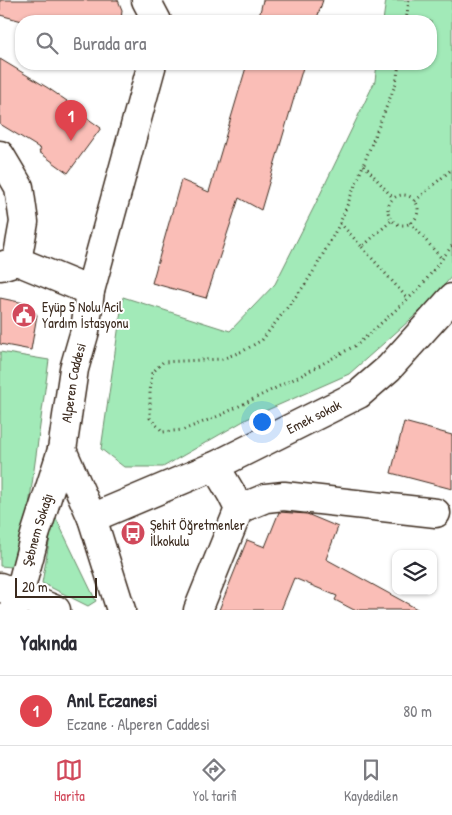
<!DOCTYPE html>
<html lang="tr">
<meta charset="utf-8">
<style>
:root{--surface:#fff;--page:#f2f2f3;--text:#2b2b33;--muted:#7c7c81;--line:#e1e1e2;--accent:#d1495b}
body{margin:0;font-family:"Patrick Hand",sans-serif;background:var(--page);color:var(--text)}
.controls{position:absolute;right:15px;bottom:15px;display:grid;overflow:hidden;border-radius:10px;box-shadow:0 1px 4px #0004}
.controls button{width:45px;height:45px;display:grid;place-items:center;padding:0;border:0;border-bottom:1px solid var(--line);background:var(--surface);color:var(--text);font:25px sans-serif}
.scale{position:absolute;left:15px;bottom:12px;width:82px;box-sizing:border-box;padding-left:5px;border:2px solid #3b2a1e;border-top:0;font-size:14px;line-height:18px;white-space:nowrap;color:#3b2a1e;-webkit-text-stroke:4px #fff;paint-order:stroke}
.you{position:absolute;left:261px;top:421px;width:18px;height:18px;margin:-12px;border:4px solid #fff;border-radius:50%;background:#1a73e8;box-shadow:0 0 0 8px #1a73e833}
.badge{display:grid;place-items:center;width:32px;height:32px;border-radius:50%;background:var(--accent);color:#fff;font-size:16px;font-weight:700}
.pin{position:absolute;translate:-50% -41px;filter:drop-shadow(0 1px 2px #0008)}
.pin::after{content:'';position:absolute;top:26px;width:18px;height:15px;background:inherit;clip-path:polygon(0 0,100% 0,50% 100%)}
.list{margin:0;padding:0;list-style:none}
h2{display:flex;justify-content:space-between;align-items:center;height:65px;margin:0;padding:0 20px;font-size:21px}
h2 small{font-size:16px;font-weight:400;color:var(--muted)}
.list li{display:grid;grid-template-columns:32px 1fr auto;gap:15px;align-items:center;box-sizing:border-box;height:70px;padding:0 20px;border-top:1px solid var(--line)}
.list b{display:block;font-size:19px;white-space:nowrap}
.list p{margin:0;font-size:16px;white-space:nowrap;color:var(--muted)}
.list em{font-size:16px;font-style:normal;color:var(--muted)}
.icon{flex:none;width:28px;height:28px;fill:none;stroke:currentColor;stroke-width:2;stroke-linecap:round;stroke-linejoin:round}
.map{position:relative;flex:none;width:452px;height:610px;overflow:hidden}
.search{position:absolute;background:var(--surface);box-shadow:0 1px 4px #0004;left:15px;right:15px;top:15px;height:55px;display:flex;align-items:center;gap:12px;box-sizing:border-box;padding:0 18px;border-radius:20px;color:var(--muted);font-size:19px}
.sheet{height:135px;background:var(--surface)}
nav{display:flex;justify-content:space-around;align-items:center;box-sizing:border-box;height:70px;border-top:1px solid var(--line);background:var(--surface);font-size:14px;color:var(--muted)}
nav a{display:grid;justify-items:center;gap:2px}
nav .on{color:var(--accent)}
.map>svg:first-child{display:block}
.green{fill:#a2eab8;stroke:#6e8a6b}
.building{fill:#fabeb7;stroke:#3b2a1e}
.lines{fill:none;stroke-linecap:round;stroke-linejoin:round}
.minor-casing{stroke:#3b2a1e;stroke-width:31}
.path{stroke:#3b2a1e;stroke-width:3;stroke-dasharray:1 4;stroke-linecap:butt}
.minor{stroke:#fff;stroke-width:28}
.labels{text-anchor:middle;stroke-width:4;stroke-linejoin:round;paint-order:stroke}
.poi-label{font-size:14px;fill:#3b2a1e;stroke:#fff;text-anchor:start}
.street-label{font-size:14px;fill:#3b2a1e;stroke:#fff}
</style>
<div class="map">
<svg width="452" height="610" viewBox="0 0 452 610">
<rect width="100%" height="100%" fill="#fff"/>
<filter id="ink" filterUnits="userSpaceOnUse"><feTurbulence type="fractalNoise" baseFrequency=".02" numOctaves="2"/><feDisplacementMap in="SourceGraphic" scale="10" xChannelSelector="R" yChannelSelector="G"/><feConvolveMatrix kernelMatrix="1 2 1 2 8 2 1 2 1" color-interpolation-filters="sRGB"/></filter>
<g filter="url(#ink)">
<path class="green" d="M386 0H452V276L428 304 349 374 247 419 163 467H124L101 449 123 297 230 331 275 284 314 207 375 81 377 64H431V21H383Z
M0 352 49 360 24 543 12 567 0 566Z
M54 514 96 601 88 606 42 583Z"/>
<path class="building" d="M0 0H118L122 10 121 21H22L0 15Z
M263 0H323L316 21H258Z
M0 59 48 88 67 101 66 103 101 128 68 173 39 152 41 149 0 124Z
M247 64H304L261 210 239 198 206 298 152 283 181 180 209 192Z
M0 298 29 304 37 315 31 350 0 344Z
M404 422 452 435V489L391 473Z
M279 512 307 514 338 527 326 559 419 610H354L335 600 337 596 294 578 281 610H219L247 540 265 547Z"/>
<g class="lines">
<defs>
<g id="minor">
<path d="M146 0 157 21"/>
<path d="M0 155 19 187 24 222 17 261"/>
<path d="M1 266 17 261 90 291"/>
<path d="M239 509 266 498 284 496 436 513"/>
<path id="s1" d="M92 518 215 466 359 394 389 368 452 298"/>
<path d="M0 587 56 610"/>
<path id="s2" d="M13 610 19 595 35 535 62 450"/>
<path id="s3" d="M121 610 92 518 62 450 74 369 85 331 90 291 152 64"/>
<path d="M198 610 239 509 231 493 215 466"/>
</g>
</defs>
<use href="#minor" class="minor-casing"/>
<path class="path" d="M406 21 409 0
M399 64 396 83 340 223 315 269 304 286 262 340 243 351 222 359 163 362 152 373 150 392V418L163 432 183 430 221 415 302 375 358 344 419 289 452 246
M364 165 393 198
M388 210a15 15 0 1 1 30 0a15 15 0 1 1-30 0Z
M415 201 452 169
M410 222 442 259
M340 223 362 247 392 220
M362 247 408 299"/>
<use href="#minor" class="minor"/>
</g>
</g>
<defs>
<symbol id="civic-disc" viewBox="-11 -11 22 22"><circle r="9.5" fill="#d1495b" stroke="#fff"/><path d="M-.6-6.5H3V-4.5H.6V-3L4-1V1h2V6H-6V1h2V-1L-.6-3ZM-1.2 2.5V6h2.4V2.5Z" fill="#fff"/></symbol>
<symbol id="bus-disc" viewBox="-11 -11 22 22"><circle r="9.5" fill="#d1495b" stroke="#fff"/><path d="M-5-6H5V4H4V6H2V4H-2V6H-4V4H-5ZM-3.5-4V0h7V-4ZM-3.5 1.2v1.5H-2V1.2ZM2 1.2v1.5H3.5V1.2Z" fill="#fff"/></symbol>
</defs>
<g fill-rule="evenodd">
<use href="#civic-disc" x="10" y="301" width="28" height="28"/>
<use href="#bus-disc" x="119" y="519" width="28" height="28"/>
</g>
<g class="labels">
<g class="poi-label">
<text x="42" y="312">Eyüp 5 Nolu Acil<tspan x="42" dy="16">Yardım İstasyonu</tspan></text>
<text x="150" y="530">Şehit Öğretmenler<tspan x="150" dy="16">İlkokulu</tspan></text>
</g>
<g class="street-label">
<text dy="5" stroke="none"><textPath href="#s3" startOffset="239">Alperen Caddesi</textPath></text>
<text dy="5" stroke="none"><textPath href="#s1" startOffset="244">Emek sokak</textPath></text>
<text dy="5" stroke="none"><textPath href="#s2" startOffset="84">Şebnem Sokağı</textPath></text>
</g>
</g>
</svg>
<div class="controls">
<button><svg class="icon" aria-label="layers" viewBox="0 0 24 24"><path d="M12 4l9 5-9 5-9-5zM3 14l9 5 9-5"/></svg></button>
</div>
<div class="scale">20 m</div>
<div class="you"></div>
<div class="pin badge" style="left:71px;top:141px;background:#e0444e">1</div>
<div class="search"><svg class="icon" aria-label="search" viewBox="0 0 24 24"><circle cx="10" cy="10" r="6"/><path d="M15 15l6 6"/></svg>Burada ara</div>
</div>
<section class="sheet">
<h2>Yakında<small></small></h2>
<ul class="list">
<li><span class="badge" style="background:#e0444e">1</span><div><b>Anıl Eczanesi</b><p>Eczane · Alperen Caddesi</p></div><em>80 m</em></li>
</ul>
</section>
<nav>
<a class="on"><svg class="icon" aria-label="map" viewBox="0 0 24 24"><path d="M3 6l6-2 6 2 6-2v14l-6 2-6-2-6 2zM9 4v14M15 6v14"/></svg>Harita</a>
<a><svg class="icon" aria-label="directions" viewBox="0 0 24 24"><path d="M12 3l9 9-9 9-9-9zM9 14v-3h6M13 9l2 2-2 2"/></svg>Yol tarifi</a>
<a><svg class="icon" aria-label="saved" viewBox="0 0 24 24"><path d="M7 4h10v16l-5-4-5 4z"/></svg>Kaydedilen</a>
</nav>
